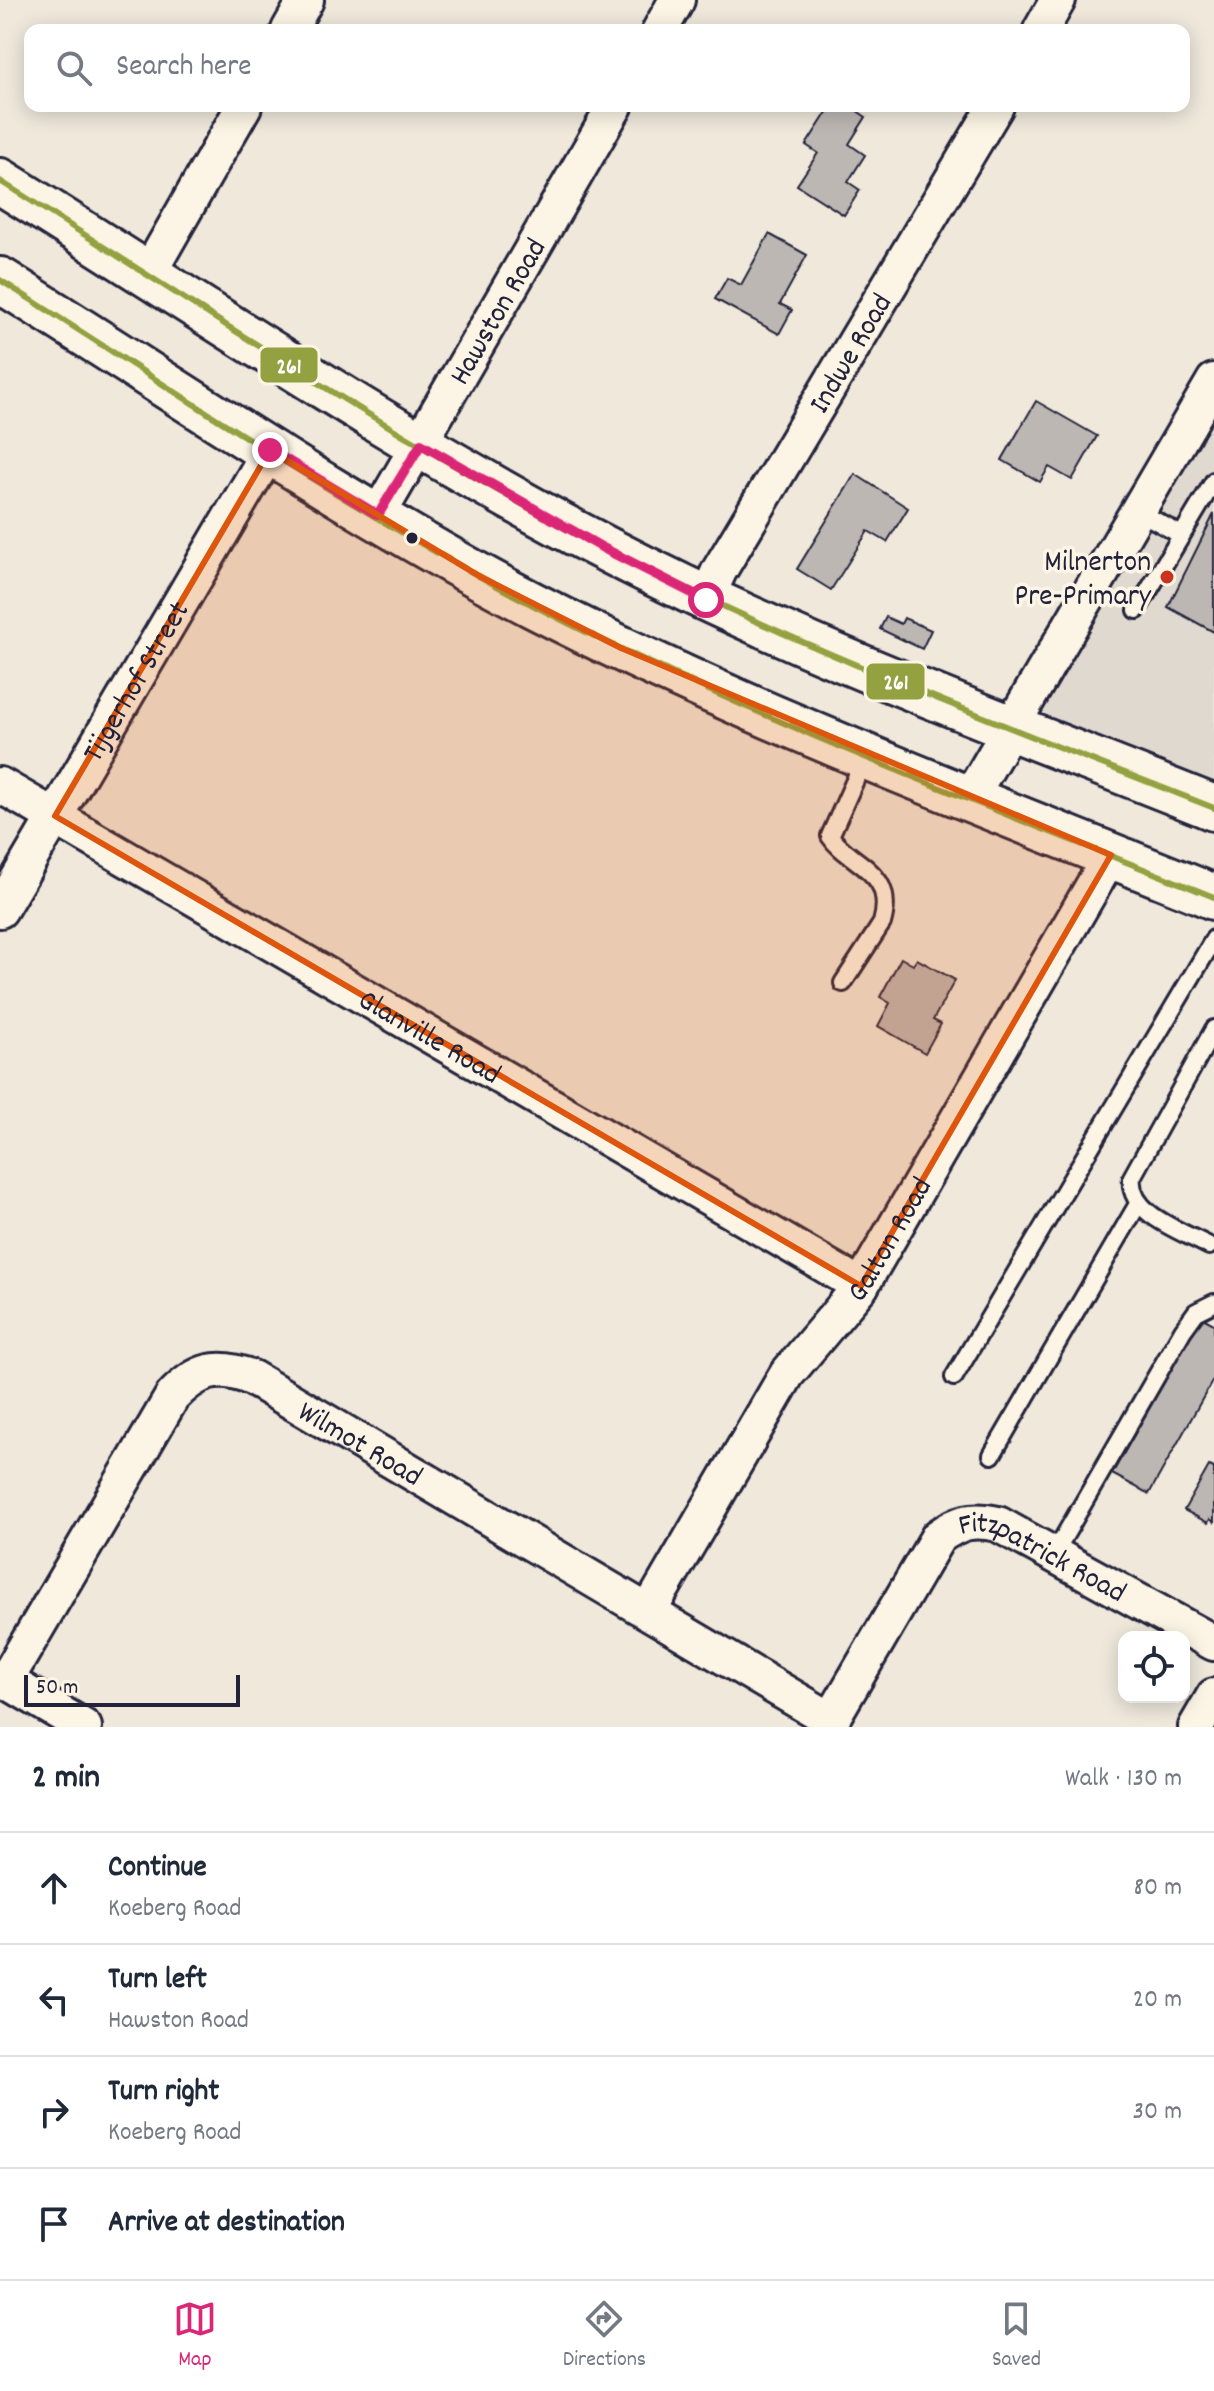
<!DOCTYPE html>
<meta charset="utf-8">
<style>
:root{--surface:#fff;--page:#f2f2f3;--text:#1f2937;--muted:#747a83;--line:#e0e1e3;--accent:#db2777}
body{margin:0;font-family:Dekko,sans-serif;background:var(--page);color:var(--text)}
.controls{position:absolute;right:24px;bottom:24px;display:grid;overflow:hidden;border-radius:16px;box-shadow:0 4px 20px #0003}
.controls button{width:72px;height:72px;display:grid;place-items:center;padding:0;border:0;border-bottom:2px solid var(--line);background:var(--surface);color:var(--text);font:40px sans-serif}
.scale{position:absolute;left:24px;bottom:20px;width:216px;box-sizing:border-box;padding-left:8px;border:4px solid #22223b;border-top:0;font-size:22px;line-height:28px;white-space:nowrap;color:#22223b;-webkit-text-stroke:6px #fcf5e5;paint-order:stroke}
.stop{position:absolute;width:24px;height:24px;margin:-18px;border:6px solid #db2777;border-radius:50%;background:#fff}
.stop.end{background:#db2777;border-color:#fff;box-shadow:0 2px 8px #0008}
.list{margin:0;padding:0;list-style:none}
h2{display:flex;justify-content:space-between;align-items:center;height:104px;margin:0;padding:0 32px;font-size:34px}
h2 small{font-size:26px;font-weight:400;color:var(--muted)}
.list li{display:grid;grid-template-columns:52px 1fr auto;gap:24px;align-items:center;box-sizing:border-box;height:112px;padding:0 32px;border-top:2px solid var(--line)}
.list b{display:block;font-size:30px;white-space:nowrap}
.list p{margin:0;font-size:26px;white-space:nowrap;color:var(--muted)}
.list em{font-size:26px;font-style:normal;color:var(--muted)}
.icon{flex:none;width:44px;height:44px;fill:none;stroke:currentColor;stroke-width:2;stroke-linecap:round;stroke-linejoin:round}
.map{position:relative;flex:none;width:1214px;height:1727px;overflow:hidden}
.search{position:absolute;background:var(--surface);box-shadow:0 4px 20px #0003;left:24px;right:24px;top:24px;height:88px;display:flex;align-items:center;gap:20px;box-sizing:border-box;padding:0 28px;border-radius:16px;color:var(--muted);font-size:30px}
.sheet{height:552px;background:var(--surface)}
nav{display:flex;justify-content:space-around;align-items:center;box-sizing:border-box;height:112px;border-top:2px solid var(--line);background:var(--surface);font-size:22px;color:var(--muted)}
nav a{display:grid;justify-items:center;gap:4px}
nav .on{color:var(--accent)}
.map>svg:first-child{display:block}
.built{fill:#e0d9cf}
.building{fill:#bcb7b3;stroke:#22223b;stroke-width:2}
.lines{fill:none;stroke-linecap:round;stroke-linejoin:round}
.lane-casing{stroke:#22223b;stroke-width:22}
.street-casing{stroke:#22223b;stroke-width:40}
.primary-casing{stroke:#22223b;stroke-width:50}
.lane{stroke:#fcf5e5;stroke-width:16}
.street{stroke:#fcf5e5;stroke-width:34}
.primary{stroke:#fcf5e5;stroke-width:44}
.bus-1-casing{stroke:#fcf5e5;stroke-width:12}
.bus-1{stroke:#93a140;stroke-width:6}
.route{stroke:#db2777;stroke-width:10}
.marked{fill:#de560e;fill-opacity:0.2;stroke:#de560e;stroke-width:6;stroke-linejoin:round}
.bus-dot{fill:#22223b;stroke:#fcf5e5;stroke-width:3}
.poi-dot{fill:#c8321e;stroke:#fcf5e5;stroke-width:3}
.labels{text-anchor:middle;stroke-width:7;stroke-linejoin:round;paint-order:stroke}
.street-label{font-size:30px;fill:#22223b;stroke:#fcf5e5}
.poi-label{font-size:30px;fill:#22223b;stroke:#fcf5e5;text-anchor:end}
.line-badge{stroke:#fcf5e5;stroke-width:3}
.badge-label{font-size:22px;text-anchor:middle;font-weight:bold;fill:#fff}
</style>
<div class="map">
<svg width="1214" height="1727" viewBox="0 0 1214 1727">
<rect width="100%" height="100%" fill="#efe8db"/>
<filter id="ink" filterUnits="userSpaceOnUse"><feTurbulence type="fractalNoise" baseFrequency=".0125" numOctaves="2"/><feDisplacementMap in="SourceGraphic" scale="16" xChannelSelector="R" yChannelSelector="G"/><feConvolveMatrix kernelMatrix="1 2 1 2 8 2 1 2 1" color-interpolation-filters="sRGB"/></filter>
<g filter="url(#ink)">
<path class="built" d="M1209 425 1214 428V792L1033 726Z"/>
<path class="building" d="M831 106H850L866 117 849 144 865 155 848 182 860 190 844 215 797 185 818 153 806 145Z
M769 234 807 255 780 304 792 310 779 334 715 299 727 278 741 285Z
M1036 401 1097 436 1072 480 1049 467 1040 482 1002 460Z
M855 474 908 508 887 542 868 531 831 590 797 569Z
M1214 514V632L1168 607Z
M886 617 901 624 904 618 931 630 922 649 880 629Z
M901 958 913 965 917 959 955 980 933 1020 941 1024 925 1053 878 1026 890 1003 880 997Z
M1201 1317 1214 1324V1378L1149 1494 1112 1474Z
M1209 1466 1214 1468V1522L1210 1519 1208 1523 1184 1510Z"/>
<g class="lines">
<defs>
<path id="lane" d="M1138 511 1181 535
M1137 610 1214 481
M843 983 882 923C897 870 849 865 830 836L865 758
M1209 1246C1182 1231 1127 1214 1132 1177L1214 1029
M954 1377 1214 939
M992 1455 1138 1204
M1054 1554 1183 1330 1196 1312 1214 1303"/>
<g id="street">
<path d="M289 30 306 0"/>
<path d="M660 30 677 0"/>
<path d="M1041 30 1058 0"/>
<path d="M148 274 244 106"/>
<path id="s1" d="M378 515 615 106"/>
<path id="s2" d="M706 600 719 571 996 106"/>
<path id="s3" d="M0 785 861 1286"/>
<path d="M969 799 1214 381"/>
<path id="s4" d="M0 910 270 450"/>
<path id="s5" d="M649 1611 787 1374 861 1286 1111 855"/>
<path d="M0 1677 84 1727"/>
<path id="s6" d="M6 1680 172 1397C197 1370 218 1364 252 1378L831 1720"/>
<path id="s7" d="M827 1727 938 1537C959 1522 972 1518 998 1524L1214 1643"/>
<path d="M1196 1727 1214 1696"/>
</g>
<path id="primary" d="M0 181C200 306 397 441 606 549 802 651 1009 726 1214 808
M0 280C176 390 349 509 533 605 753 718 985 804 1214 897"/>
</defs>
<use href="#lane" class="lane-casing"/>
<use href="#street" class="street-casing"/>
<use href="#primary" class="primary-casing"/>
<use href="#lane" class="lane"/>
<use href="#street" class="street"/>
<use href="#primary" class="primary"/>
<defs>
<path id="bus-1" d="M0 181C200 307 396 440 606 549 802 650 1009 727 1214 808
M0 280C176 391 348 509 533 605 752 719 985 805 1214 897"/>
</defs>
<use href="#bus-1" class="bus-1-casing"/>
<use href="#bus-1" class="bus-1"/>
</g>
</g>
<g class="lines" filter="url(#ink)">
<path class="route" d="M270 450 378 515 421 444 603 548 706 600"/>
</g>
<path class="marked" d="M270 450 481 577 621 648 1111 855 861 1286 55 816Z"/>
<circle class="bus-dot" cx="412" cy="538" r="7"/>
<circle class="poi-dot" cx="1167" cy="577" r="8"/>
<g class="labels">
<g class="street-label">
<text dy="10" stroke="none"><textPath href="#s1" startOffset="236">Hawston Road</textPath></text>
<text dy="10" stroke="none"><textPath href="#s2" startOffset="286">Indwe Road</textPath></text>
<text dy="10" stroke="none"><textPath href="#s4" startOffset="266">Tijgerhof Street</textPath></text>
<text dy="10" stroke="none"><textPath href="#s3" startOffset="498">Glanville Road</textPath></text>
<text dy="10" stroke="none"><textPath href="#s5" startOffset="444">Galton Road</textPath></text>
<text dy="10" stroke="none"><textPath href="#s6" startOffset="544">Wilmot Road</textPath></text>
<text dy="10" stroke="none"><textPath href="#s7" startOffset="336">Fitzpatrick Road</textPath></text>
</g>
<g class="poi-label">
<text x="1151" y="570">Milnerton<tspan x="1151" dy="34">Pre-Primary</tspan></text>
</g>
</g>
<g class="line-badge">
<rect x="259" y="346" width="60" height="38" rx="8" fill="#93a140"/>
<rect x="865" y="662" width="61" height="39" rx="8" fill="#93a140"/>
</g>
<g class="badge-label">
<text x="289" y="373">261</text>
<text x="896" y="689">261</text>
</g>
</svg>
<div class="controls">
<button><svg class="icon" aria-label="locate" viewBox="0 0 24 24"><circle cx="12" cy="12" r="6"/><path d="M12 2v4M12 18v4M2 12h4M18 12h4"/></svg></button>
</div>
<div class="scale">50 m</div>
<div class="stop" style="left:706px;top:600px"></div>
<div class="stop end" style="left:270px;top:450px"></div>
<div class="search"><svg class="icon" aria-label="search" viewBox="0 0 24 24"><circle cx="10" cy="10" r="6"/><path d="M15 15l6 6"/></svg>Search here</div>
</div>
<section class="sheet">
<h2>2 min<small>Walk · 130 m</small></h2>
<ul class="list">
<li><svg class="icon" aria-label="ahead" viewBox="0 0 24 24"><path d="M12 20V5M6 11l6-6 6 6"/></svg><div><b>Continue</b><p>Koeberg Road</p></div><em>80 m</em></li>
<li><svg class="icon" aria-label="left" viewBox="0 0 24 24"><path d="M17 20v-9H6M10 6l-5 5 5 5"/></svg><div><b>Turn left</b><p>Hawston Road</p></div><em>20 m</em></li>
<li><svg class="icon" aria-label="right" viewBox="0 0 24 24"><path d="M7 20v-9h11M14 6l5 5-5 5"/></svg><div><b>Turn right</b><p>Koeberg Road</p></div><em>30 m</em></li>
<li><svg class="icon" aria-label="arrive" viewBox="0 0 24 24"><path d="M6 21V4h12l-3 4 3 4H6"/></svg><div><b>Arrive at destination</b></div></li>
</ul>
</section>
<nav>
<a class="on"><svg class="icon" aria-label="map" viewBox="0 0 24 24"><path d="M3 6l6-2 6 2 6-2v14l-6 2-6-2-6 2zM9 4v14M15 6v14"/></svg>Map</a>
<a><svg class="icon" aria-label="directions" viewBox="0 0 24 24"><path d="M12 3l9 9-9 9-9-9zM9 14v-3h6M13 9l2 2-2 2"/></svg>Directions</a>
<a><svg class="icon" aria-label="saved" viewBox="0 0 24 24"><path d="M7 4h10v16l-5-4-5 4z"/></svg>Saved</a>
</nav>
